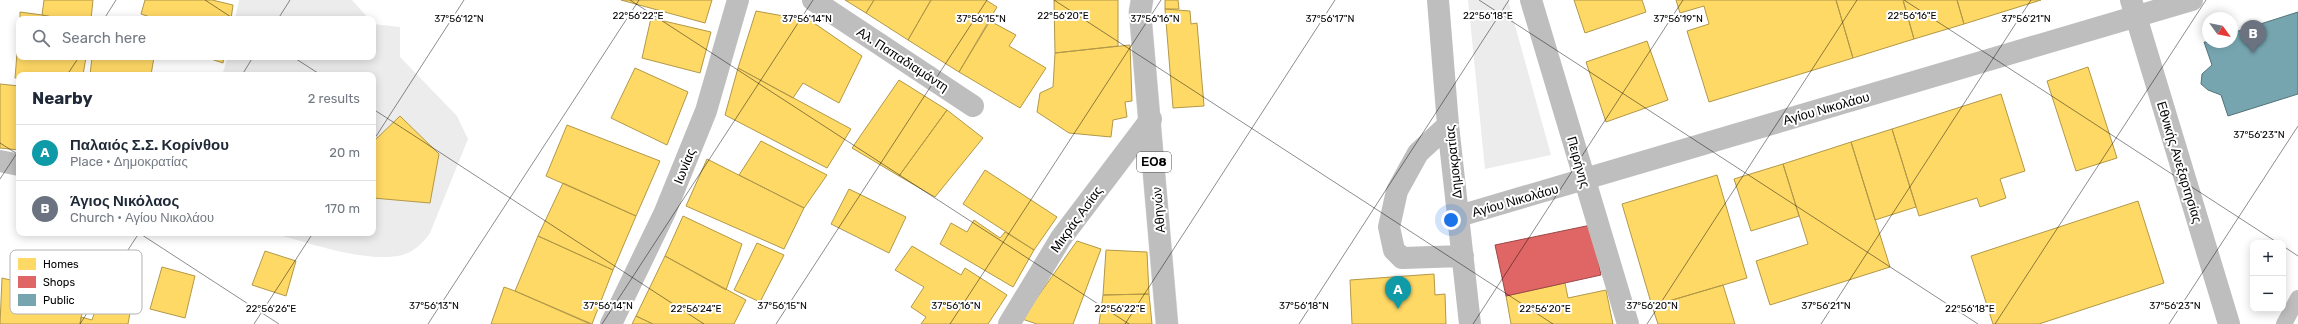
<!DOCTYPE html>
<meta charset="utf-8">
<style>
:root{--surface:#fff;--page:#f2f2f3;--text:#1f2937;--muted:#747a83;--line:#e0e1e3;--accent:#595959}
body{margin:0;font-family:Rubik,sans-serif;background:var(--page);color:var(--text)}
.controls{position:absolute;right:12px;bottom:12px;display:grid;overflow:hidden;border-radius:8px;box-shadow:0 2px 10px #0003}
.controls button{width:36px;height:36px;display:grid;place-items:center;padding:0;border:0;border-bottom:1px solid var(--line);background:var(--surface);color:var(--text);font:20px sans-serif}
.compass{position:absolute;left:2202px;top:12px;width:36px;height:36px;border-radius:50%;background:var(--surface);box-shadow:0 2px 10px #0003;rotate:123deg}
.you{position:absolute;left:1451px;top:220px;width:14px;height:14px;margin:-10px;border:3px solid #fff;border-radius:50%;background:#1a73e8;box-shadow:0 0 0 6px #1a73e833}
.badge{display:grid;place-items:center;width:26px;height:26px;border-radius:50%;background:var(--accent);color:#fff;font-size:13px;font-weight:700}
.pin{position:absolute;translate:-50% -33px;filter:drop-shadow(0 1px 2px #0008)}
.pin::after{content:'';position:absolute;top:21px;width:14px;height:12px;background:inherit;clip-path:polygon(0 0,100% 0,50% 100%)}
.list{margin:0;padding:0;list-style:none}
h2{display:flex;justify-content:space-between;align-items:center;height:52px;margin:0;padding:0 16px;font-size:17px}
h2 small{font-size:13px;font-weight:400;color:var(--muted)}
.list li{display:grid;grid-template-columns:26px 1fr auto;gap:12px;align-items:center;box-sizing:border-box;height:56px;padding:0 16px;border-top:1px solid var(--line)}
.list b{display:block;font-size:15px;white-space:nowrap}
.list p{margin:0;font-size:13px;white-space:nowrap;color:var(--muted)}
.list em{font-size:13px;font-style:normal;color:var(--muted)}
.icon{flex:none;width:22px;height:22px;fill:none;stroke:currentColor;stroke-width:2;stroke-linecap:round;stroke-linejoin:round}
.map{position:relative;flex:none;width:2298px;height:324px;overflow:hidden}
.search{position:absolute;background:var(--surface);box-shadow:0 2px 10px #0003;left:16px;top:16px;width:360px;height:44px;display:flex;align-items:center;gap:10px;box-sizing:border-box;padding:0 14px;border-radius:8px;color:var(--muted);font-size:15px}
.panel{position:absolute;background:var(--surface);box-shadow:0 2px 10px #0003;left:16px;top:72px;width:360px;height:164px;border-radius:8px}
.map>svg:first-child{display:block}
.green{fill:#ececec}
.homes{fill:#ffd966;stroke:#b29847}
.shops{fill:#e06666;stroke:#9d4747}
.public{fill:#76a5af;stroke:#53747a}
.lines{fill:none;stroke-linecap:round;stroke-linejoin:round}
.primary-casing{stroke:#dbdbdb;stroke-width:23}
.service{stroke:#bebebe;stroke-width:16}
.minor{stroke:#bebebe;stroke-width:22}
.tertiary{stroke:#bebebe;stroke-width:22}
.primary{stroke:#bebebe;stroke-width:22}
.ticks{fill:none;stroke:#000;stroke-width:1;stroke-opacity:0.45}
.labels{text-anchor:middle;stroke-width:4;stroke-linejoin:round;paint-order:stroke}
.shield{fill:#fff;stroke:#4c4c4c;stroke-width:1}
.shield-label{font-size:12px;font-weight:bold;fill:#000}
.street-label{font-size:13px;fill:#000;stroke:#fff}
.key{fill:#fff;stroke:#b2b2b2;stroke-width:1}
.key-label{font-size:11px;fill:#000}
.ticks-label{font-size:10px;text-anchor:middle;fill:#000;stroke:#fff;stroke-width:4;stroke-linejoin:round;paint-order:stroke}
</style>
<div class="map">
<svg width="2298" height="324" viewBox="0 0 2298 324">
<rect width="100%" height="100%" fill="#fff"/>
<path class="green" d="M239 0H352L369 19H235Z
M1468 0H1508L1551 155 1485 169Z
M373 24 400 27V57L457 116 468 139 430 233C423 243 414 252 402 255 368 264 306 242 272 233H373V75H222L228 57H373Z"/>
<path class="homes" d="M44 0H93L91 19H63L42 15Z
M145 0H212L233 5 231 19H156L141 14Z
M621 0H712L705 23Z
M845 0H874L866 13Z
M874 0H931L908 40 866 13Z
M931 0H986L997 7 959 72 908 40Z
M1054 0H1118V46L1055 53Z
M1165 0H1178L1179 9H1165Z
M1574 0H1642L1646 12 1585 33Z
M1676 0H1836L1853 58 1709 102 1687 31 1709 24 1704 6 1680 13Z
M1836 0H1903L1914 39 1853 58Z
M1903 0H1957L1964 24 1914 39Z
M1957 0H2041L1964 24Z
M1165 9 1190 11 1191 24 1197 23 1204 106 1173 108Z
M756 11 811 21 862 56 839 103 803 83 793 98 738 68Z
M20 12 42 15 63 19H20Z
M651 18 711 32 700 73 642 58Z
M990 21 1016 35 1009 46 1046 68 1020 108 959 72Z
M19 28V57H86L83 75H19V78H15Z
M1647 41 1668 100 1606 122 1586 62Z
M1130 45 1132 101 1125 102 1127 117 1113 120 1111 137 1069 133 1037 112 1040 93 1053 87 1055 53Z
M92 57H154L151 75H90Z
M205 57H224L223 63Z
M2088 67 2117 158 2076 171 2047 81Z
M635 68 688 92 667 145 611 118Z
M738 68 851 129 827 168 725 115Z
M899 80 947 110 899 176 852 148Z
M0 84 19 86V150L0 148Z
M2001 94 2025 171 2000 179 2006 198 1980 207 1977 198 1919 216 1892 129Z
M947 110 983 138 935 197 899 176Z
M400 116 439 154 430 203 373 198V142Z
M567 125 660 161 636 216 546 176Z
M1892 129 1916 207 1875 220 1851 142Z
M761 141 827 175 804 208 739 175Z
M1851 142 1890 267 1770 305 1756 261 1808 244 1783 164Z
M707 159 804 208 784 249 686 206Z
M1783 164 1799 216 1751 231 1734 179Z
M985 170 1057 217 1034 250 963 204Z
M1717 175 1747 278 1652 306 1622 204Z
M563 183 636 216 613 270 538 236Z
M849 189 906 217 889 253 831 224Z
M2138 201 2164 283 2039 324H1993L1971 256Z
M683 216 742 244 726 290 665 256Z
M974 220 1000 238 1005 232 1034 250 1013 287 940 244 951 223 967 232Z
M538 236 613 270 592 324 515 291Z
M1077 241 1101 249 1073 324H1037L1022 319Z
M757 243 784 255 760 302 734 290Z
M912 246 961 275 965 268 1007 295 988 324H921L926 317 911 307 924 287 895 270Z
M1106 250 1147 252 1149 294 1103 295Z
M265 251 296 261 286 296 252 285Z
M665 256 746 300 734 324H653L636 316Z
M162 267 195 276 185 318 150 309Z
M1434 274 1435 295 1445 294 1446 324H1352L1350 280Z
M2 278 85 298 80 324H0Z
M1565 283 1568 298 1606 290 1613 324H1511L1506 296Z
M1723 285 1735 324H1658L1652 306Z
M504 287 515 291 590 324H491Z
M1149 294 1152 324H1099L1103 295Z
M97 305 130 313 128 324H80L81 317 92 320Z
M636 316 653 324H632Z"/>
<path class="shops" d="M1591 225 1601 275 1506 296 1495 245Z"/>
<path class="public" d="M2298 12V94L2228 116 2221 95 2208 90 2201 84 2202 74 2212 65 2204 42H2232V33Z"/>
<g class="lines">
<defs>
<path id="primary" d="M1142 0 1140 12 1167 324"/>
</defs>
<use href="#primary" class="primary-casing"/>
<path class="service" d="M2284 324 2298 298"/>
<path class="minor" d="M813 0 973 106
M1438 0 1448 125 1470 324
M1531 0 1628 324
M1448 125 1418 153 1397 191 1389 227 1394 250 1402 258 1463 256
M0 161 19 165
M1459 216 2192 0
M1009 324 1061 238 1151 119"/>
<path class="tertiary" d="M2131 0 2229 324
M611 324 665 212 706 111 738 0"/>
<use href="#primary" class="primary"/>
</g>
<path class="ticks" d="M205 0 234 19M630 0 1129 324M1054 0 1553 324M1479 0 1978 324M1904 0 2278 243M104 19 116 0M278 19 290 0M293 57 321 75M67 75 79 57M242 75 253 57M373 109 704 324M373 141 464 0M0 143 19 155M0 179 19 150M139 233 279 324M2283 246 2298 256M80 324 139 233M254 324 313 233M428 324 639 0M602 324 813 0M776 324 987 0M950 324 1161 0M1125 324 1335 0M1299 324 1509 0M1473 324 1683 0M1647 324 1857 0M1821 324 2031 0M1995 324 2206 0M2169 324 2298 126"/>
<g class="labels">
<rect class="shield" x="1137" y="152" width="34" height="20" rx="3"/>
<g class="shield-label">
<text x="1154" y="166">ΕΟ8</text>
</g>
<g class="street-label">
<text transform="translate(903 59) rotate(33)" y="5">Αλ. Παπαδιαμάντη</text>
<text transform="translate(1826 108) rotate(-16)" y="5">Αγίου Νικολάου</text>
<text transform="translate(1453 162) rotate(-96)" y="5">Δημοκρατίας</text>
<text transform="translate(1579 162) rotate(74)" y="5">Πειρήνης</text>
<text transform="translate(2180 162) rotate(73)" y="5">Εθνικής Ανεξαρτησίας</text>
<text transform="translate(684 166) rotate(-68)" y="5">Ιωνίας</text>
<text transform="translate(1515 200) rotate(-16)" y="5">Αγίου Νικολάου</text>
<text transform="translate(1158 210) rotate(-95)" y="5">Αθηνών</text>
<text transform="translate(1076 219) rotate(-54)" y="5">Μικράς Ασίας</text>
</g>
</g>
<rect x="10" y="250" width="132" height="64" rx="6" class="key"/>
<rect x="18" y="258" width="18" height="12" fill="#ffd966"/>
<rect x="18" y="276" width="18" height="12" fill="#e06666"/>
<rect x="18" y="294" width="18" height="12" fill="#76a5af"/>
<g class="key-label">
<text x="43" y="268">Homes</text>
<text x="43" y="286">Shops</text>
<text x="43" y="304">Public</text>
</g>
<g class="ticks-label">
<text x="638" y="19">22°56'22"E</text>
<text x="1063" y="19">22°56'20"E</text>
<text x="1488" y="19">22°56'18"E</text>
<text x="1912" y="19">22°56'16"E</text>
<text x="459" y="22">37°56'12"N</text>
<text x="807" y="22">37°56'14"N</text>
<text x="981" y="22">37°56'15"N</text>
<text x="1155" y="22">37°56'16"N</text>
<text x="2026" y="22">37°56'21"N</text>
<text x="1330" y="22">37°56'17"N</text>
<text x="1678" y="22">37°56'19"N</text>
<text x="2259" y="138">37°56'23"N</text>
<text x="434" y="309">37°56'13"N</text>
<text x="608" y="309">37°56'14"N</text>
<text x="782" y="309">37°56'15"N</text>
<text x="956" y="309">37°56'16"N</text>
<text x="1304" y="309">37°56'18"N</text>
<text x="1652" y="309">37°56'20"N</text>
<text x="1826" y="309">37°56'21"N</text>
<text x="2175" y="309">37°56'23"N</text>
<text x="271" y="312">22°56'26"E</text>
<text x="696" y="312">22°56'24"E</text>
<text x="1120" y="312">22°56'22"E</text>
<text x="1545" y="312">22°56'20"E</text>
<text x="1970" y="312">22°56'18"E</text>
</g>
</svg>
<div class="controls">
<button>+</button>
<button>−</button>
</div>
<svg class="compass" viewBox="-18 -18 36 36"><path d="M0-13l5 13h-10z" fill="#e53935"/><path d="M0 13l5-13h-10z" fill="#747a83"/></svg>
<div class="you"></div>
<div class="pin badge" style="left:1398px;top:309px;background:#0f9aa8">A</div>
<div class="pin badge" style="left:2253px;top:53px;background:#6b7280">B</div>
<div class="search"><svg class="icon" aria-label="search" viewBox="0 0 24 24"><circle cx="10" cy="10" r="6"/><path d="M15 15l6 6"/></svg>Search here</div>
<section class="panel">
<h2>Nearby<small>2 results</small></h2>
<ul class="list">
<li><span class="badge" style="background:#0f9aa8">A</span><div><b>Παλαιός Σ.Σ. Κορίνθου</b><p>Place · Δημοκρατίας</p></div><em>20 m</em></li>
<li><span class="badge" style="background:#6b7280">B</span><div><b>Άγιος Νικόλαος</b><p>Church · Αγίου Νικολάου</p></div><em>170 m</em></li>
</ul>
</section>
</div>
